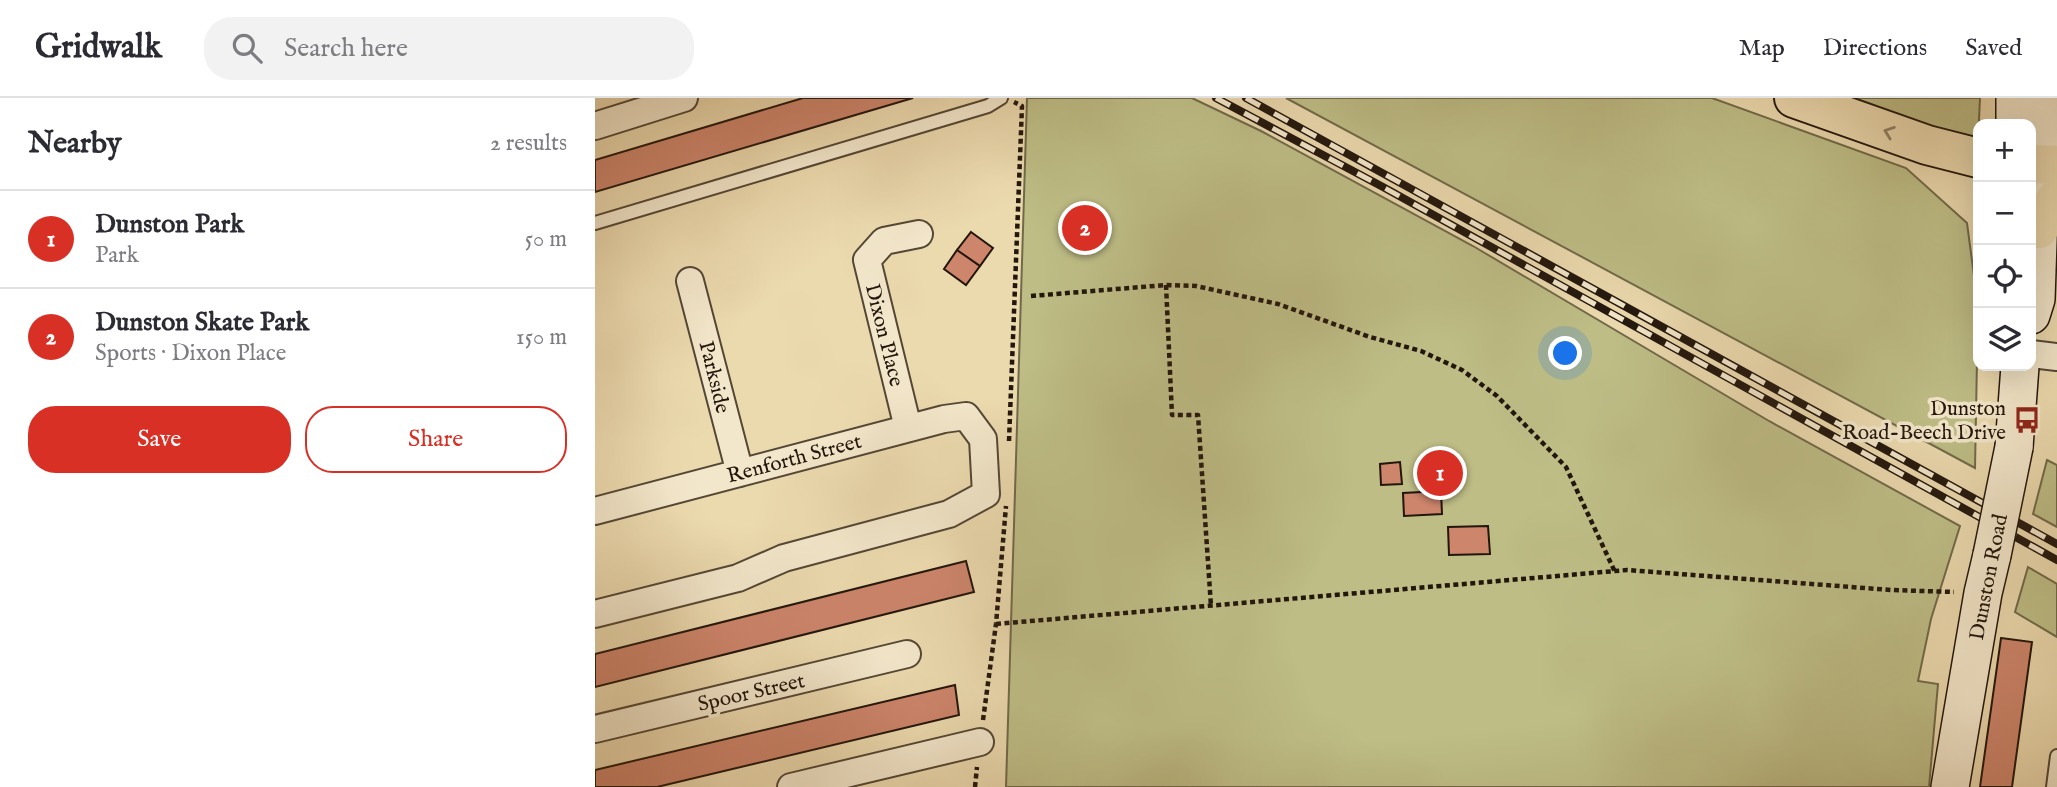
<!DOCTYPE html>
<meta charset="utf-8">
<style>
:root{--surface:#fff;--page:#f2f2f3;--text:#2b2b33;--muted:#7c7c81;--line:#e1e1e2;--accent:#d93025}
body{margin:0;font-family:"IM FELL English",serif;background:var(--page);color:var(--text)}
.controls{position:absolute;right:21px;top:21px;display:grid;overflow:hidden;border-radius:14px;box-shadow:0 7px 28px #0002}
.controls button{width:63px;height:63px;display:grid;place-items:center;padding:0;border:0;border-bottom:2px solid var(--line);background:var(--surface);color:var(--text);font:35px sans-serif}
.you{position:absolute;left:971px;top:256px;width:24px;height:24px;margin:-18px;border:5px solid #fff;border-radius:50%;background:#1a73e8;box-shadow:0 0 0 10px #1a73e833}
.badge{display:grid;place-items:center;width:46px;height:46px;border-radius:50%;background:var(--accent);color:#fff;font-size:23px;font-weight:700}
.pin{position:absolute;translate:-50% -50%;border:4px solid #fff;box-shadow:0 2px 7px #0006}
.list{margin:0;padding:0;list-style:none}
h2{display:flex;justify-content:space-between;align-items:center;height:91px;margin:0;padding:0 28px;font-size:30px}
h2 small{font-size:23px;font-weight:400;color:var(--muted)}
.list li{display:grid;grid-template-columns:46px 1fr auto;gap:21px;align-items:center;box-sizing:border-box;height:98px;padding:0 28px;border-top:2px solid var(--line)}
.list b{display:block;font-size:26px;white-space:nowrap}
.list p{margin:0;font-size:23px;white-space:nowrap;color:var(--muted)}
.list em{font-size:23px;font-style:normal;color:var(--muted)}
.actions{display:flex;gap:14px;padding:21px 28px}
.actions a{flex:1;padding:16px 0;border:2px solid var(--accent);border-radius:28px;text-align:center;font-size:24px;color:var(--accent)}
.actions .main{background:var(--accent);color:#fff}
.icon{flex:none;width:38px;height:38px;fill:none;stroke:currentColor;stroke-width:2;stroke-linecap:round;stroke-linejoin:round}
.map{position:relative;flex:none;width:1462px;height:689px;overflow:hidden}
header{display:flex;align-items:center;gap:42px;box-sizing:border-box;height:98px;padding:0 35px;background:var(--surface);border-bottom:2px solid var(--line)}
header strong{font-size:33px}
nav{display:flex;gap:38px;margin-inline-start:auto;font-size:24px}
.search{width:490px;height:63px;background:var(--page);display:flex;align-items:center;gap:18px;box-sizing:border-box;padding:0 24px;border-radius:28px;color:var(--muted);font-size:26px}
main{display:flex}
aside{flex:1;background:var(--surface)}
.map>svg:first-child{display:block}
.green{fill:#bebd86;stroke:#706a4a;stroke-width:2}
.building{fill:#cd856c;stroke:#22160d;stroke-width:2}
.lines{fill:none;stroke-linecap:round;stroke-linejoin:round}
.lane-casing{stroke:#544736;stroke-width:16}
.street-casing{stroke:#544736;stroke-width:30}
.secondary-casing{stroke:#22160d;stroke-width:40}
.highway-casing{stroke:#22160d;stroke-width:42}
.path{stroke:#22160d;stroke-width:4.5;stroke-dasharray:5 3.5;stroke-linecap:butt}
.lane{stroke:#f3e7cb;stroke-width:12}
.street{stroke:#f3e7cb;stroke-width:26}
.secondary{stroke:#f3e7cb;stroke-width:37}
.highway{stroke:#ecdaaf;stroke-width:38}
.rail-casing{stroke:#22160d;stroke-width:8}
.rail{stroke:#f3e7cb;stroke-width:5;stroke-dasharray:16;stroke-linecap:butt}
.secondary-bridge-casing{stroke:#22160d;stroke-width:40;stroke-linecap:butt}
.secondary-bridge{stroke:#f3e7cb;stroke-width:37}
.oneway{stroke:#918266}
.labels{text-anchor:middle;stroke-width:7;stroke-linejoin:round;paint-order:stroke}
.street-label{font-size:21px;fill:#22160d;stroke:#f3e7cb}
.poi-label{font-size:21px;fill:#22160d;stroke:#f3e7cb;text-anchor:end}
</style>
<header>
<strong>Gridwalk</strong>
<div class="search"><svg class="icon" aria-label="search" viewBox="0 0 24 24"><circle cx="10" cy="10" r="6"/><path d="M15 15l6 6"/></svg>Search here</div>
<nav><a>Map</a><a>Directions</a><a>Saved</a></nav>
</header>
<main>
<aside>
<h2>Nearby<small>2 results</small></h2>
<ul class="list">
<li><span class="badge">1</span><div><b>Dunston Park</b><p>Park</p></div><em>50 m</em></li>
<li><span class="badge">2</span><div><b>Dunston Skate Park</b><p>Sports · Dixon Place</p></div><em>150 m</em></li>
</ul>
<div class="actions"><a class="main">Save</a><a>Share</a></div>
</aside>
<div class="map">
<svg width="1462" height="689" viewBox="0 0 1462 689">
<rect width="100%" height="100%" fill="#ecdaaf"/>
<filter id="stains"><feTurbulence type="fractalNoise" baseFrequency=".00286" numOctaves="4"/><feColorMatrix values="0 0 0 0 .2 0 0 0 0 .09 0 0 0 0 .02 0 0 0 .5 -.17"/></filter>
<radialGradient id="worn" r=".72"><stop offset=".6" stop-color="#630" stop-opacity="0"/><stop offset="1" stop-color="#630" stop-opacity=".3"/></radialGradient>
<path class="green" d="M432 0H597L666 33 878 148 1174 323 1365 428 1336 521 1323 583 1343 586 1334 689H411Z
M691 0H1117L1311 70 1372 125 1383 208 1380 370Z
M1238 0H1385L1383 43Z
M1452 362 1462 367V429L1438 416Z
M1433 469 1462 486V539L1420 514Z"/>
<path class="building" d="M208 0H318L0 94V62Z
M376 134 398 150 385 168 362 152Z
M362 152 385 168 371 187 349 171Z
M805 364 807 386 786 387 785 366Z
M846 393 847 416 809 418 808 395Z
M893 428 895 456 854 457 853 429Z
M371 463 379 494 0 589V556Z
M1406 540 1437 544 1417 689H1385Z
M360 587 364 617 62 689H0V672Z"/>
<g class="lines">
<defs>
<path id="lane" d="M0 125 393 8 406 0
M1458 689 1462 658"/>
<path id="street" d="M0 28 89 0
M95 183 145 375
M1436 256 1462 259
M313 330 272 162 289 143 324 136
M0 413 349 321 371 318 388 341 391 396 354 416 189 460 143 480 0 516
M0 631 312 556
M196 689 385 644"/>
<path id="secondary" d="M1420 26V0
M1436 217 1441 201 1448 0
M1419 349 1425 268
M1355 689 1388 495 1397 457"/>
<path id="highway" d="M1199 0 1332 47 1383 60
M1436 66 1462 67
M1444 131 1450 117 1462 100"/>
</defs>
<use href="#lane" class="lane-casing"/>
<use href="#street" class="street-casing"/>
<use href="#secondary" class="secondary-casing"/>
<use href="#highway" class="highway-casing"/>
<path class="path" d="M571 187 577 317H603L616 508
M436 198 571 187 601 188 683 206 775 239 826 253 867 272 902 298 971 369 1020 474
M414 343 427 8 419 4
M401 526 1032 472 1296 492 1359 494
M388 622 401 526 411 408
M380 689 382 669"/>
<use href="#lane" class="lane"/>
<use href="#street" class="street"/>
<use href="#secondary" class="secondary"/>
<use href="#highway" class="highway"/>
<defs>
<path id="rail" d="M621 0 788 89 1462 462
M651 0 1462 446"/>
</defs>
<use href="#rail" class="rail-casing"/>
<use href="#rail" class="rail"/>
<defs>
<path id="secondary-bridge" d="M1397 457 1419 349"/>
</defs>
<use href="#secondary-bridge" class="secondary-bridge-casing"/>
<use href="#secondary-bridge" class="secondary-bridge"/>
</g>
<defs><path id="oneway-chevron" d="M-2-3.5L2.5 0L-2 3.5" fill="none" stroke-width="1.6" stroke-linecap="round" stroke-linejoin="round" transform="scale(1.75)"/></defs>
<use class="oneway" href="#oneway-chevron" transform="translate(1294 34) rotate(-160)"/>
<defs>
<symbol id="bus-bare" viewBox="-9 -9 18 18"><path d="M-5-6H5V4H4V6H2V4H-2V6H-4V4H-5ZM-3.5-4V0h7V-4ZM-3.5 1.2v1.5H-2V1.2ZM2 1.2v1.5H3.5V1.2Z" fill="#8f2418" stroke="#f3e7cb" stroke-width="2.5" paint-order="stroke"/></symbol>
</defs>
<g fill-rule="evenodd">
<use href="#bus-bare" x="1413" y="303" width="38" height="38"/>
</g>
<g class="labels">
<g class="street-label">
<text transform="translate(290 237) rotate(76)" y="7">Dixon Place</text>
<text transform="translate(120 279) rotate(76)" y="7">Parkside</text>
<text transform="translate(199 360) rotate(-15)" y="7">Renforth Street</text>
<text transform="translate(1393 479) rotate(-79)" y="7">Dunston Road</text>
<text transform="translate(156 594) rotate(-13)" y="7">Spoor Street</text>
</g>
<g class="poi-label">
<text x="1411" y="317">Dunston<tspan x="1411" dy="24">Road-Beech Drive</tspan></text>
</g>
</g>
<rect width="100%" height="100%" filter="url(#stains)"/>
<rect width="100%" height="100%" fill="url(#worn)"/>
</svg>
<div class="controls">
<button>+</button>
<button>−</button>
<button><svg class="icon" aria-label="locate" viewBox="0 0 24 24"><circle cx="12" cy="12" r="6"/><path d="M12 2v4M12 18v4M2 12h4M18 12h4"/></svg></button>
<button><svg class="icon" aria-label="layers" viewBox="0 0 24 24"><path d="M12 4l9 5-9 5-9-5zM3 14l9 5 9-5"/></svg></button>
</div>
<div class="you"></div>
<div class="pin badge" style="left:845px;top:375px">1</div>
<div class="pin badge" style="left:490px;top:130px">2</div>
</div>
</main>
